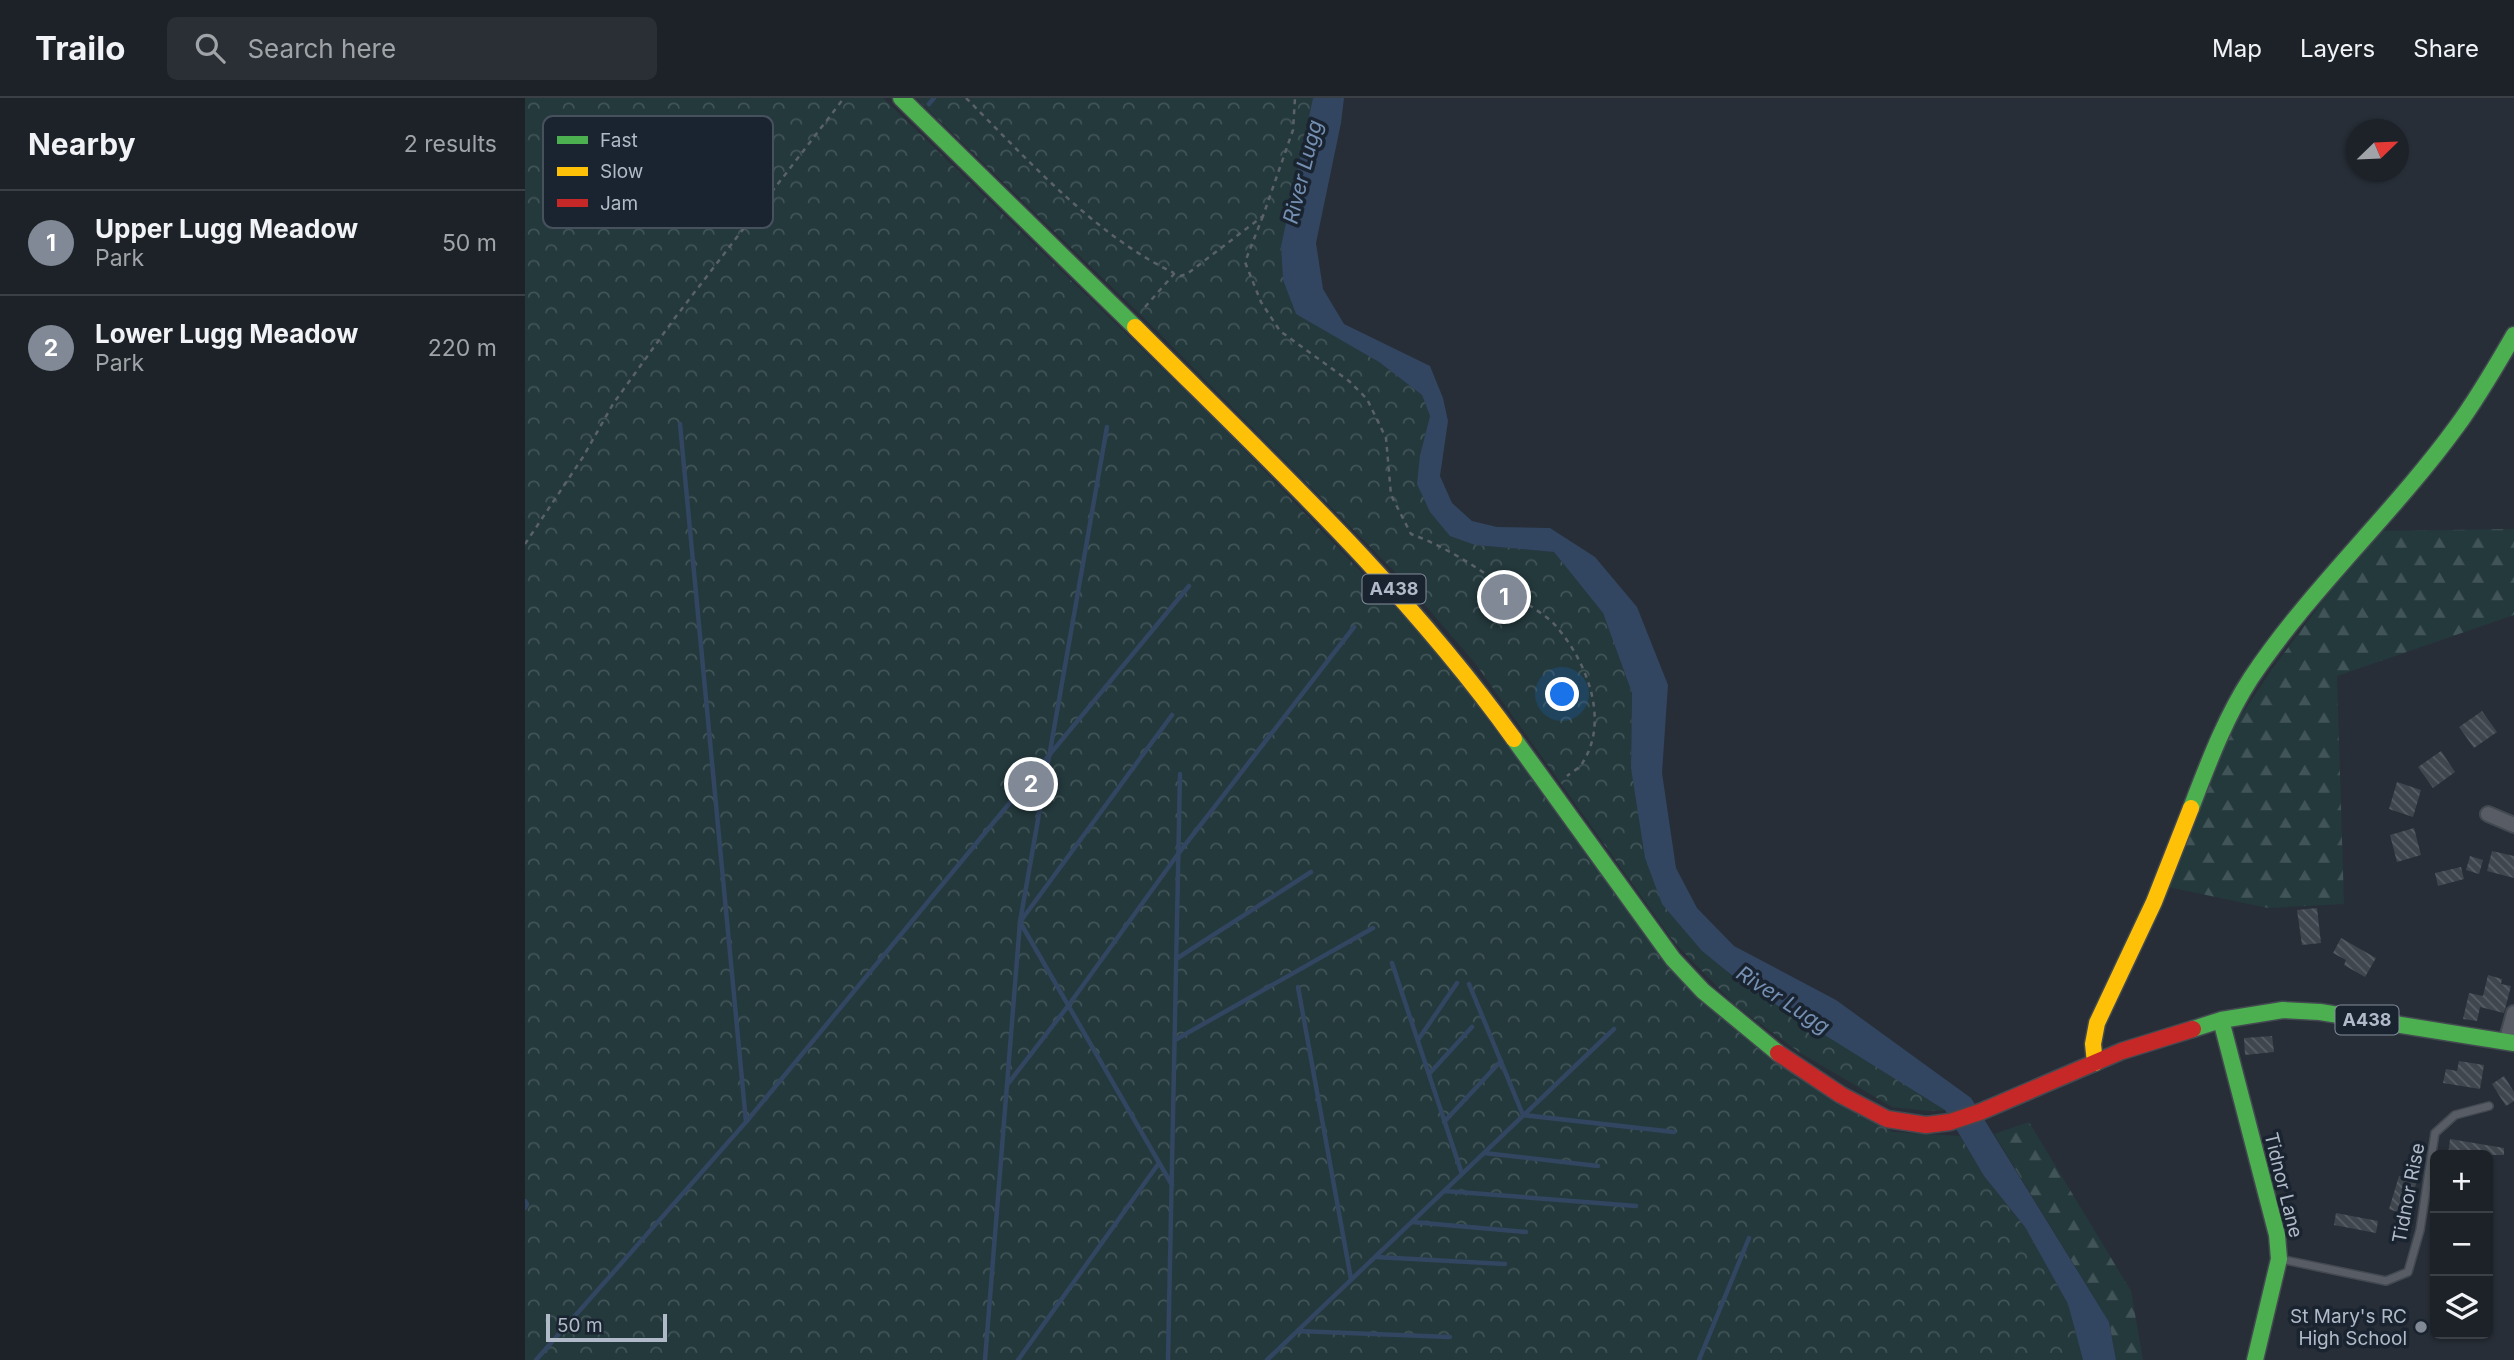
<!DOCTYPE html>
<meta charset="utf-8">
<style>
:root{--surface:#1d2229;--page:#2a2f35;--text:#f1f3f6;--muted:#a0a4a8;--line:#3b3f46;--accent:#808995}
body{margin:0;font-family:Inter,sans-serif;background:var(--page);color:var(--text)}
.controls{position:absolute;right:21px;bottom:21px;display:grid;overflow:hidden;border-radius:10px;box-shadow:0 2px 5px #0004}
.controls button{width:63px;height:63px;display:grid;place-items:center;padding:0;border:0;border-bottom:2px solid var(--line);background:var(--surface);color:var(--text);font:35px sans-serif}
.compass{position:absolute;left:1821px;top:21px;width:63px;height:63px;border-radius:50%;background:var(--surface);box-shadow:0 2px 5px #0004;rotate:67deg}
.scale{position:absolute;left:21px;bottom:18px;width:121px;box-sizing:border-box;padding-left:7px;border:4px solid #b0bac8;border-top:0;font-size:19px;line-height:24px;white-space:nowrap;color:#b0bac8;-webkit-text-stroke:5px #1a2431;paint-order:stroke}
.you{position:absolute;left:1038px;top:597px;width:24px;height:24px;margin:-18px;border:5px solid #fff;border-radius:50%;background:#1a73e8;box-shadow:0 0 0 10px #1a73e833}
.badge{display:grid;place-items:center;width:46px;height:46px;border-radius:50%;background:var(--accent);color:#fff;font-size:23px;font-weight:700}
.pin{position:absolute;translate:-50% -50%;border:4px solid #fff;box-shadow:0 2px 7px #0006}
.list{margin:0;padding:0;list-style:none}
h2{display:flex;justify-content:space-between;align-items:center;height:91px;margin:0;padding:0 28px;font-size:30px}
h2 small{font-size:23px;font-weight:400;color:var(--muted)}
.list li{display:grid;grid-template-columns:46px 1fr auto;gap:21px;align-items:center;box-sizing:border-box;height:105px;padding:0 28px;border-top:2px solid var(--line)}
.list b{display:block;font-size:26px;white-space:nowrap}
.list p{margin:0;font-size:23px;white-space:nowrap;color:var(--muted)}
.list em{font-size:23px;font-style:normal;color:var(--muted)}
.icon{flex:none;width:38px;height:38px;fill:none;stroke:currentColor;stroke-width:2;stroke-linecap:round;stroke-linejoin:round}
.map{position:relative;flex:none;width:1989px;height:1262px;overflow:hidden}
header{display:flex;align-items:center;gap:42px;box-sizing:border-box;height:98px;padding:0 35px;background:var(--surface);border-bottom:2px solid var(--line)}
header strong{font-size:33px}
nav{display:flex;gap:38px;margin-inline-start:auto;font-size:24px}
.search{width:490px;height:63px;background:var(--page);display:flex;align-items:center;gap:18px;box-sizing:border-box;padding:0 24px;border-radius:10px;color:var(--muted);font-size:26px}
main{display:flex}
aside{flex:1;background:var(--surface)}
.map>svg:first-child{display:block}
.forest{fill:url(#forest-firs)}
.park{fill:url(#park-crowns)}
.water{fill:#324661}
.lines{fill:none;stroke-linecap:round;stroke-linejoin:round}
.stream{stroke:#324661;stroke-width:4.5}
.building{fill:url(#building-back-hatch)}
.lane-casing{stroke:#434950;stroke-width:10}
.street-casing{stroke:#434950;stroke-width:18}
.fast-casing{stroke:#434950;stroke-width:19}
.slow-casing{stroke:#434950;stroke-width:19}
.jam-casing{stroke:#434950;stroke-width:19}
.path{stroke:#5a6168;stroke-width:2.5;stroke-dasharray:5 5;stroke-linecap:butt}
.lane{stroke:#585c64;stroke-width:7}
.street{stroke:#585c64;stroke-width:14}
.fast{stroke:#4caf50;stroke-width:16}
.slow{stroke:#ffc107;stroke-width:16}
.jam{stroke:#c62828;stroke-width:16}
.poi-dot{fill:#808995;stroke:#1a2431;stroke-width:2.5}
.labels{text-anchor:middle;stroke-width:7;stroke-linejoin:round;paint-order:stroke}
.shield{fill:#1a2431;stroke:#838d9b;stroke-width:2}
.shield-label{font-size:18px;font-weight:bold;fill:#b0bac8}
.street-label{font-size:19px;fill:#b0bac8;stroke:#1a2431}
.poi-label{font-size:19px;fill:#b0bac8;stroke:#1a2431;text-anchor:end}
.water-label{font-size:21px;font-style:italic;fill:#7590b2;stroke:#1a2431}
.key{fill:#1a2431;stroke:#47515e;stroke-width:2}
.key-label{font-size:19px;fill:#b0bac8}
</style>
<header>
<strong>Trailo</strong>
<div class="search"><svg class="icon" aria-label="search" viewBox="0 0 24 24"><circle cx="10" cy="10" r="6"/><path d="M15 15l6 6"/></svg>Search here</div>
<nav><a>Map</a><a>Layers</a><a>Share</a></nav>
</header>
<main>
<aside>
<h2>Nearby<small>2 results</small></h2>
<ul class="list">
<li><span class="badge">1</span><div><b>Upper Lugg Meadow</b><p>Park</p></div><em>50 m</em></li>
<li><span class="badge">2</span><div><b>Lower Lugg Meadow</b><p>Park</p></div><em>220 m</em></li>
</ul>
</aside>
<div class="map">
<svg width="1989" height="1262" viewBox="0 0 1989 1262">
<defs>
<pattern id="forest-firs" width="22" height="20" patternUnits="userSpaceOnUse" patternTransform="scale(1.75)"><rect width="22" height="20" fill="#24393c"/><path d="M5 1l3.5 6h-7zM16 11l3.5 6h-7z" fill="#415457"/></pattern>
<pattern id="park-crowns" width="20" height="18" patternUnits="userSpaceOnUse" patternTransform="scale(1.75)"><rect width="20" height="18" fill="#24393c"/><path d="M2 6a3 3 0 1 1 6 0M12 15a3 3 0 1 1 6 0" fill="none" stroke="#415457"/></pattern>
<pattern id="building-back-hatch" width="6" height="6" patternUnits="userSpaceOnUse" patternTransform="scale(1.75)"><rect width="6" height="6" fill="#40464e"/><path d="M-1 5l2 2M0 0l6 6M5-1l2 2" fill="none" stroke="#595f66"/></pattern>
</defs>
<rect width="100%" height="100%" fill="#272e37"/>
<path class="forest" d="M1989 431V517L1812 578 1819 806 1743 810 1643 789 1705 634 1748 570 1818 476 1857 433Z
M1504 1024 1606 1193 1618 1262H1591L1584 1224 1469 1036Z"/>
<path class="park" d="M0 0H358L695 327 909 550 1140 860 1367 1034 1435 1038 1459 1078 1500 1129 1543 1206 1558 1262H0V1110L2 1106 0 1103Z
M391 0H788L756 148 758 182 771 215 854 264 897 297 905 318 895 357 950 447 1029 454 1078 515 1107 595 1106 670 1137 806 1420 1012 1404 1013 1367 1009 1274 954 1210 907 1149 844 950 565 880 484 618 219Z"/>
<path class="water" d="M788 0H819L816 25 791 145 798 191 819 226 905 268 918 300 923 323 915 378 927 405 947 423 972 429 1025 430 1070 459 1112 509 1143 587 1137 675 1151 770 1172 810 1209 848 1311 902 1446 1000 1584 1224 1591 1262H1558L1543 1206 1500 1129 1459 1078 1420 1012 1218 886 1177 853 1137 806 1120 760 1106 670 1107 595 1078 515 1029 454 950 447 925 438 905 414 892 386 895 357 905 318 897 297 854 264 771 216 758 182 756 148Z"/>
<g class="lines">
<path class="stream" d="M404 6 409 0
M155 326 221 1024
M582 329 495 824 647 1087
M651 861 786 774
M867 865 937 1076
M944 886 998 1017 1149 1034
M773 889 826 1181
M543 908 653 756 829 529
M650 942 848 830
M893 942 932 885
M904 976 947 929
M482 987 543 908
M919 1024 976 963
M959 1055 1073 1068
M920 1093 1111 1108
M0 1103 2 1106 0 1110
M887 1124 1001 1134
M851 1159 980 1166
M772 1233 925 1239
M11 1262 221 1024 664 488
M460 1262 495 824 647 617
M493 1262 634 1065
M643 1262 655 676
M742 1262 1089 931
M1174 1262 1224 1140"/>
</g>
<path class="building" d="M1957 613 1972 634 1949 650 1934 629Z
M1916 653 1930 674 1908 690 1893 669Z
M1872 684 1896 692 1888 719 1864 711Z
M1889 730 1896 757 1872 764 1865 737Z
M1967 753 1989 758V780L1962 773Z
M1945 758 1958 762 1954 776 1941 772Z
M1936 769 1939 781 1913 788 1910 775Z
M1792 810 1796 845 1777 847 1772 812Z
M1816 840 1851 860 1840 879 1819 867 1821 862 1808 855Z
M1963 877 1977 881 1976 886 1986 888 1979 915 1955 909 1952 923 1938 921 1944 895 1958 898Z
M1747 938 1749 954 1720 957 1719 940Z
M1934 963 1959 967 1955 991 1918 985 1921 971 1932 973Z
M1979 978 1989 994V1003L1981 1008 1967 986Z
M1925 1041 1979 1050V1057H1923Z
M1874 1078 1892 1083 1881 1117 1864 1111Z
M1811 1115 1853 1123 1851 1135 1809 1127Z"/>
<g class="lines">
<defs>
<path id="lane" d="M1755 1161 1861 1183 1883 1174 1895 1132 1910 1035 1930 1017 1964 1008"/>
<path id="street" d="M1963 716 1989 727
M1981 944 1989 915"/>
<path id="fast" d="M376 0 610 229
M989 641 1148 861 1178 893 1253 955
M1666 710C1683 666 1700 620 1726 580 1787 489 1868 416 1932 328 1954 298 1971 268 1989 237
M1696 922 1752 1137 1754 1161 1730 1262
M1668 931 1696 922 1758 912 1795 914 1989 945"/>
<path id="slow" d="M610 229C742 361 880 489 989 641
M1570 965 1568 946 1572 925 1629 804 1666 710"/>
<path id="jam" d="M1253 955 1316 997 1362 1021 1401 1027 1425 1024 1455 1014 1597 953 1668 931"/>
</defs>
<use href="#lane" class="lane-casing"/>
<use href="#street" class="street-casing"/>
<use href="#fast" class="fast-casing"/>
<use href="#slow" class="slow-casing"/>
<use href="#jam" class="jam-casing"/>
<path class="path" d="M441 0C502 61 571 138 649 175
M738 118 720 164 736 204 755 233 824 283 842 301 861 340 866 397 886 436C927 451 965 478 1000 504 1009 511 1022 518 1030 527 1061 562 1085 621 1058 664 1055 670 1047 674 1042 678
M620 209 649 176 655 178 662 176 738 118 768 32 770 0
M0 446 58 359 88 306 149 221 319 0"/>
<use href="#lane" class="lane"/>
<use href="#street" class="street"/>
<use href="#fast" class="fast"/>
<use href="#slow" class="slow"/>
<use href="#jam" class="jam"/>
</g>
<circle class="poi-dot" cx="1896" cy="1229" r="7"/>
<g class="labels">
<g class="shield">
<rect x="837.5" y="476.5" width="63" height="29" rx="5"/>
<rect x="1810.5" y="907.5" width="63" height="29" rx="5"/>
</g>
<g class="shield-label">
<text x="869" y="497">A438</text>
<text x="1842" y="928">A438</text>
</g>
<g class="street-label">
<text transform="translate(1759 1087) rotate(76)" y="7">Tidnor Lane</text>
<text transform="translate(1883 1095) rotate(-79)" y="7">Tidnor Rise</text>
</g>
<g class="poi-label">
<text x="1882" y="1225">St Mary's RC<tspan x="1882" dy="22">High School</tspan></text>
</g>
<g class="water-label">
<text transform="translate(778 74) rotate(-76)" y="7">River Lugg</text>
<text transform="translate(1258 902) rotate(33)" y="7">River Lugg</text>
</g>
</g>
<rect x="18" y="18" width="230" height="112" rx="10" class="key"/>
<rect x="32" y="38" width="31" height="8" fill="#4caf50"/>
<rect x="32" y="69" width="31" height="9" fill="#ffc107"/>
<rect x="32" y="101" width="31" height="8" fill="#c62828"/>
<g class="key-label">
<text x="75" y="49">Fast</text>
<text x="75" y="80">Slow</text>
<text x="75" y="112">Jam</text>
</g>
</svg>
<div class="controls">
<button>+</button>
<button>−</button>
<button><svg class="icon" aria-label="layers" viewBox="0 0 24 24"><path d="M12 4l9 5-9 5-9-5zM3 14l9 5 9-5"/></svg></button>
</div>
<svg class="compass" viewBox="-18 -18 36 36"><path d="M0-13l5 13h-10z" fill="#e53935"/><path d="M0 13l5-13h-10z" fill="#a0a4a8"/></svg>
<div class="scale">50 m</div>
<div class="you"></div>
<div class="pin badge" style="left:979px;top:499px">1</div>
<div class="pin badge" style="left:506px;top:686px">2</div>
</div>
</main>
